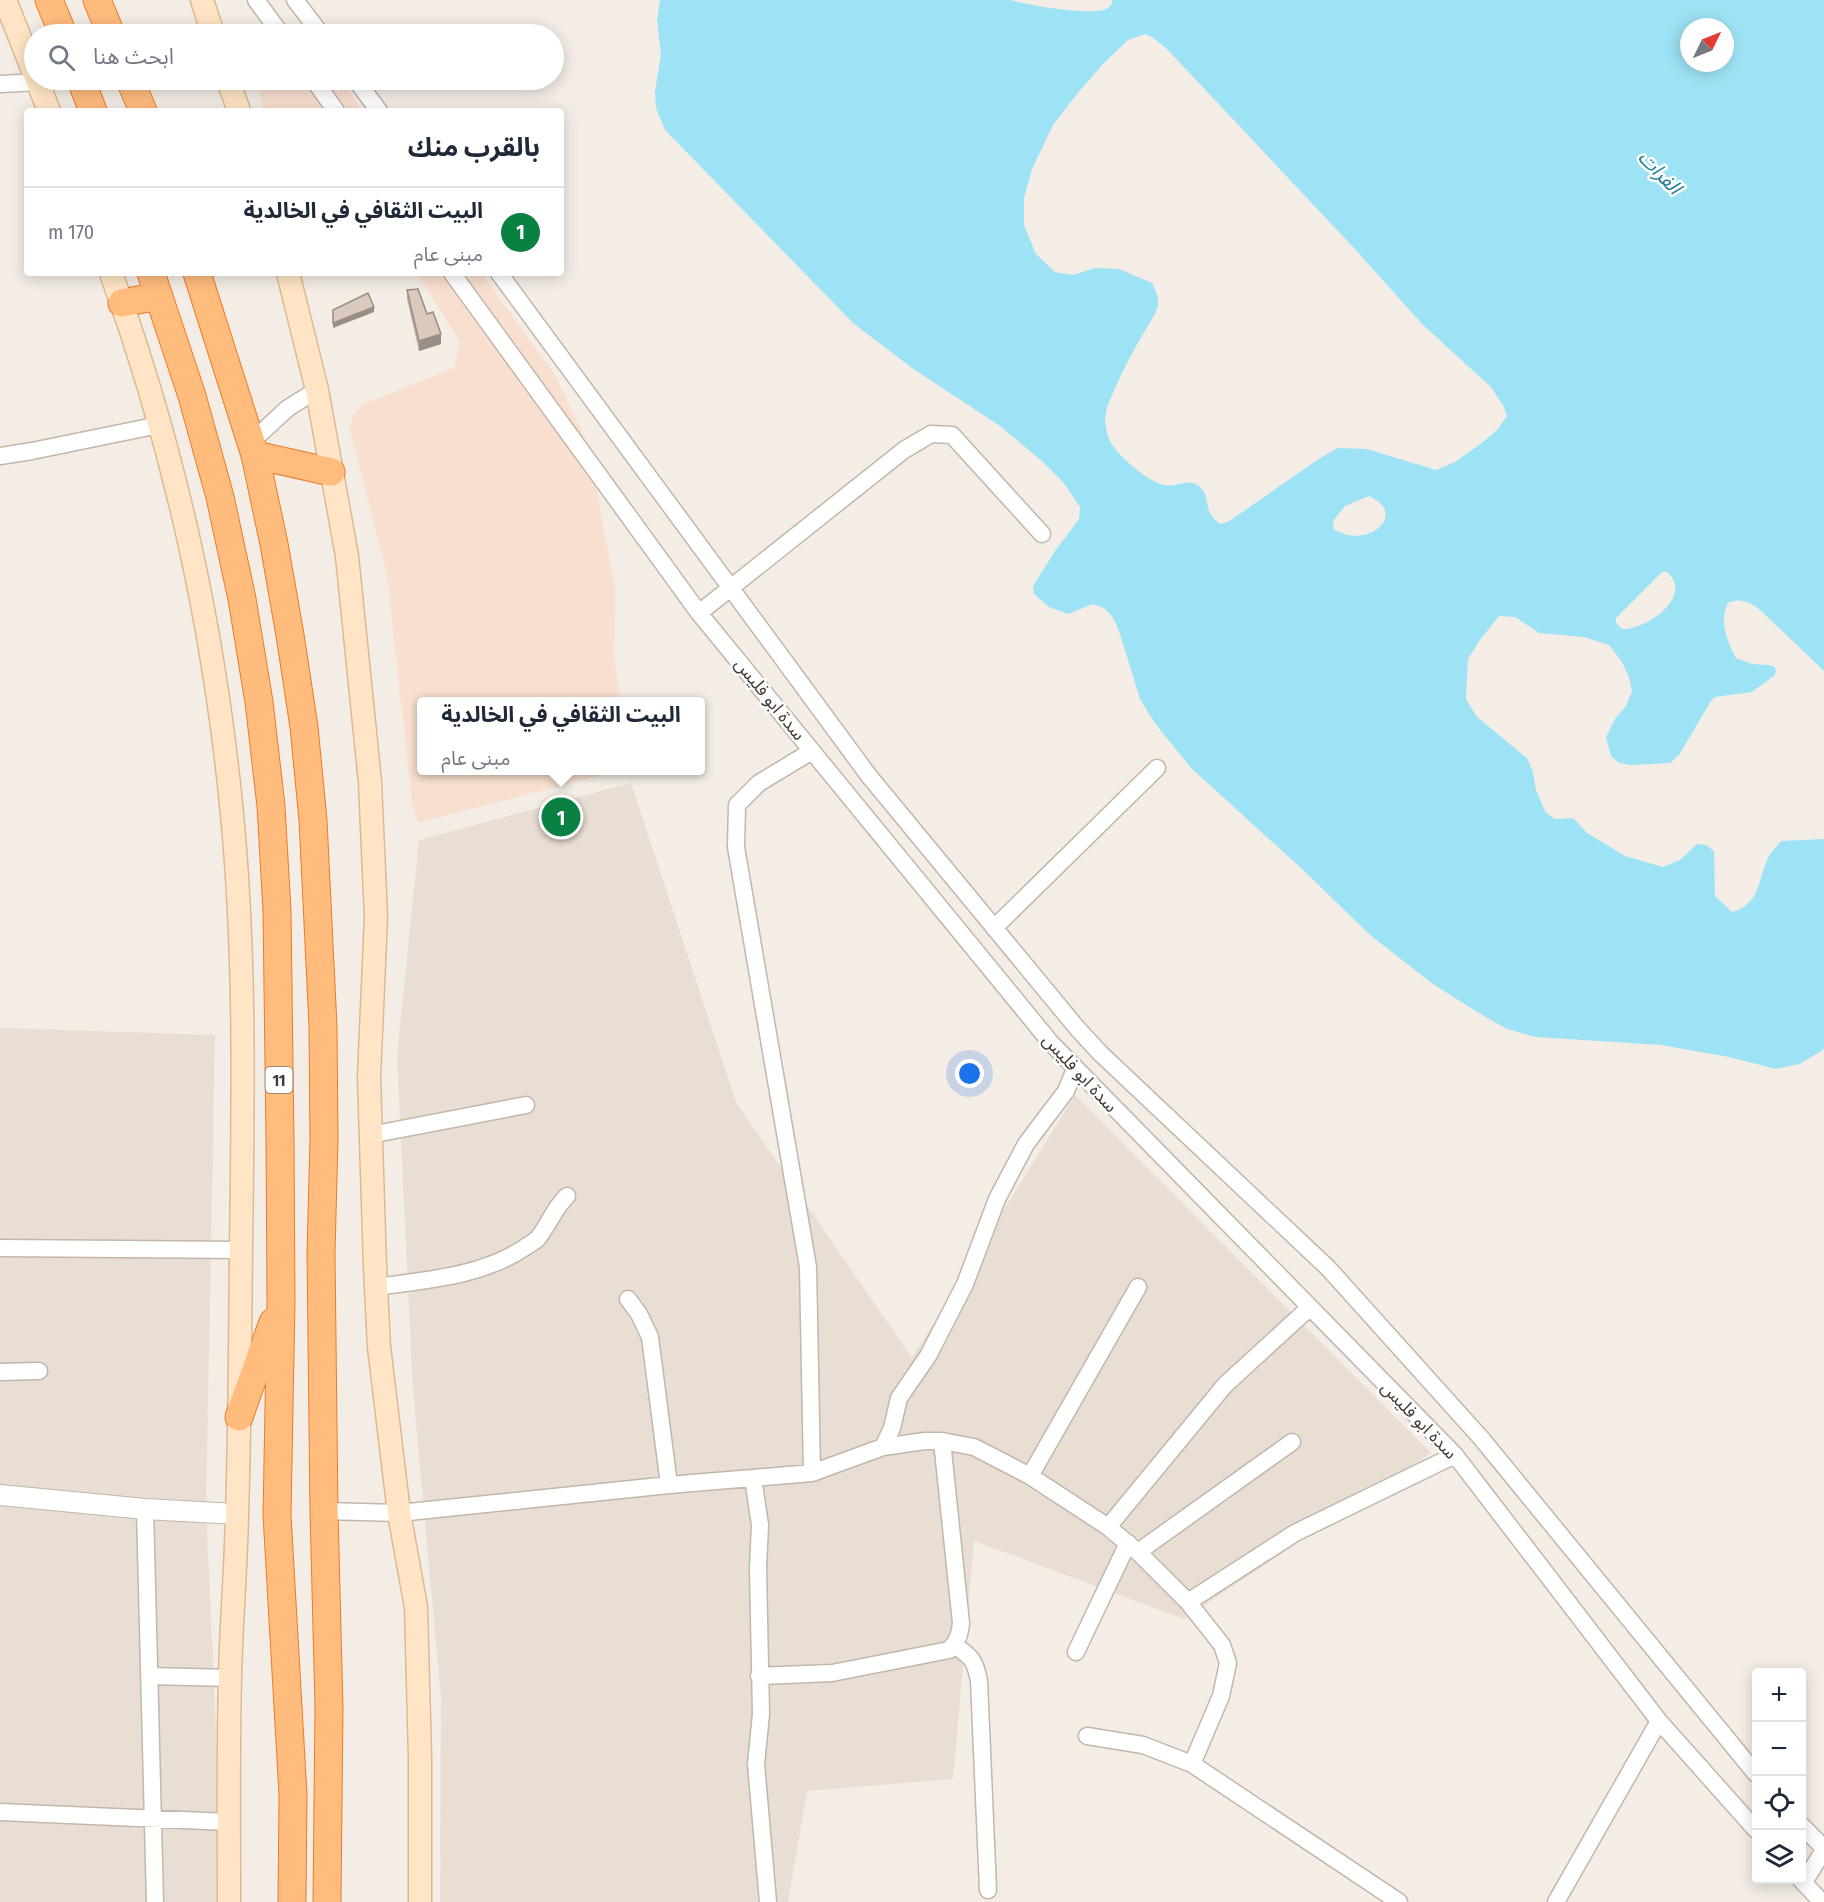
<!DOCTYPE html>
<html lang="ar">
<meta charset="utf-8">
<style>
:root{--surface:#fff;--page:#f6f6f7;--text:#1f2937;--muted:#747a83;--line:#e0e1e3;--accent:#0b8043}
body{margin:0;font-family:"Fira Sans Condensed","Noto Sans Arabic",sans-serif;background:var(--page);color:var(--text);direction:rtl}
.controls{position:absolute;right:18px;bottom:18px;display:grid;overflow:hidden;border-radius:6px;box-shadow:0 3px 15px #0003}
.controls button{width:54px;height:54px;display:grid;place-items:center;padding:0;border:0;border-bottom:2px solid var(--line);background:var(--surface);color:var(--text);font:30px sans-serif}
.compass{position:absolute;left:1680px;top:18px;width:54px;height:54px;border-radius:50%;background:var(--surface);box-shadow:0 3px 15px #0003;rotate:47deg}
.you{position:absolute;left:970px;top:1074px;width:21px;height:21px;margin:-15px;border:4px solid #fff;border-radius:50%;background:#1a73e8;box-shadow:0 0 0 9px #1a73e833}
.badge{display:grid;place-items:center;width:39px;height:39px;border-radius:50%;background:var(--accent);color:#fff;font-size:20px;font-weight:700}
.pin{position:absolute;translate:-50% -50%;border:3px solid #fff;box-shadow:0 2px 6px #0006}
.popup{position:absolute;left:417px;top:697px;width:288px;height:78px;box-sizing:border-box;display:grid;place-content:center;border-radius:6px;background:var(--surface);filter:drop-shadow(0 2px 4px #0005);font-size:20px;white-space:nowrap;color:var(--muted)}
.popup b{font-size:22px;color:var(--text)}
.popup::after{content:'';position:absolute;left:50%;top:100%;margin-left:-12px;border:12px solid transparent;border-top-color:var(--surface)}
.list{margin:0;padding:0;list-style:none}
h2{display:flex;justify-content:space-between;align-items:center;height:78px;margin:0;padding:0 24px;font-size:26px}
h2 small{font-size:20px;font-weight:400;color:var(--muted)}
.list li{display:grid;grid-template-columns:39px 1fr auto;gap:18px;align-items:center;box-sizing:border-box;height:90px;padding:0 24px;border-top:2px solid var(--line)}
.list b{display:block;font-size:22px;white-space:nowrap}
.list p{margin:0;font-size:20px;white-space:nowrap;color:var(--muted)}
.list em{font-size:20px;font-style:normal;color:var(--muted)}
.icon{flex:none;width:33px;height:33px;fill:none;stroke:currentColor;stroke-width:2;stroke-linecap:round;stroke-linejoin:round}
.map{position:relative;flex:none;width:1824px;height:1902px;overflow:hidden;direction:ltr}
.search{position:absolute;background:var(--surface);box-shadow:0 3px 15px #0003;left:24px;top:24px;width:540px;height:66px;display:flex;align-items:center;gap:15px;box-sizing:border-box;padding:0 21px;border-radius:33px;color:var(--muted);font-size:22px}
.panel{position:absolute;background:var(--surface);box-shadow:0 3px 15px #0003;left:24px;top:108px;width:540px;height:168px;border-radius:6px;direction:rtl}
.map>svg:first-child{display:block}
.residential{fill:#e8ded4}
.commercial{fill:#f8dfcf}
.water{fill:#9ee3f5;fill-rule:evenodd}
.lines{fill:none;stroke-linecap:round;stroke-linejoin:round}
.minor-casing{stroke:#c3b6ab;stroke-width:19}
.tertiary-casing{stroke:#c3b6ab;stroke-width:22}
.secondary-casing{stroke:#daba94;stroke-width:25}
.trunk-casing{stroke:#e87d2c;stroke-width:29}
.minor{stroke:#fff;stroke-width:16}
.tertiary{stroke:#fff;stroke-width:20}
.secondary{stroke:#ffe5c5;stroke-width:22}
.trunk{stroke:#ffbc7d;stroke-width:27}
.wall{fill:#bbada3}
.shaded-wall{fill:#998d84}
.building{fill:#dac9bd;stroke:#998d84;stroke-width:1.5}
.labels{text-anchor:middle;stroke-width:5;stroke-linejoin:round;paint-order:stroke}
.shield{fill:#fff;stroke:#7e7672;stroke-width:1.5}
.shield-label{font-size:16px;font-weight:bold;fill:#473c35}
.street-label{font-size:18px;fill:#473c35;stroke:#fff}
.water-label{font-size:20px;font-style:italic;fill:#227f99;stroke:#fff}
</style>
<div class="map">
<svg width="1824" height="1902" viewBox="0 0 1824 1902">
<rect width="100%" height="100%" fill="#f4ede6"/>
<path class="residential" d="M631 783 736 1102 912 1358 1075 1095 1431 1453 1184 1619 974 1541 953 1779 807 1791 788 1902H440L441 1697 413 1391 397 1055 419 840Z
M0 1028 215 1035 206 1509 224 1902H0Z"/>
<path class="commercial" d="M257 80H341L363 111H264Z
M417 273H481L555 375 588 444 615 588 614 658 621 701 422 702V770L616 771 418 823 412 804 387 575 349 425 361 405 454 368 460 342Z"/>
<path class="water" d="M660 0H1011C1026 5 1096 17 1108 8 1112 5 1112 4 1112 0H1824V671L1759 609C1749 602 1742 598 1729 602 1718 619 1727 641 1736 658L1752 664 1769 665 1775 667 1776 672 1774 676 1752 692 1715 697 1711 701 1679 755 1670 763 1630 765 1619 763 1611 756 1606 737 1615 719 1626 706 1632 691 1629 677 1622 662 1609 645 1584 637 1539 633 1515 617 1499 616 1480 640 1468 659 1466 699 1477 717 1527 758 1533 772 1536 790 1546 813 1555 819 1573 818 1587 833 1625 856 1663 867 1680 860 1697 844 1706 845 1714 851 1715 896 1732 912C1762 903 1757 880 1769 856 1772 851 1777 846 1781 841L1824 839V1049L1800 1064 1776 1069 1729 1057 1661 1045 1536 1037 1507 1029 1477 1012 1433 984 1370 935 1301 868 1191 768 1154 722 1140 699 1118 628 1112 616 1104 608 1093 604 1068 614 1049 607 1034 594 1033 586 1055 551 1079 519 1080 507 1063 482 1043 462 1000 426 912 368 854 324 665 130 656 108 655 91 661 55 657 21ZM1689 27H1725V63H1689ZM1145 34 1152 37 1166 48 1353 247 1423 325 1491 387 1504 407 1507 416 1497 430 1483 442 1455 462 1436 470 1367 449 1338 448 1320 458 1228 522 1220 524C1201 510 1212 497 1199 486 1188 477 1176 488 1164 485 1147 481 1116 455 1109 439 1106 431 1104 420 1106 412 1107 406 1110 400 1112 395 1121 374 1132 353 1143 334 1148 326 1156 314 1158 305 1159 297 1155 290 1152 283L1119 269 1095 268 1073 275 1055 272 1036 254 1024 225V198L1032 169 1053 125 1077 94 1103 64 1128 40ZM1369 496C1410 514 1366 551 1334 529L1333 521 1345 506ZM1662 572H1667C1695 596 1646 630 1622 629L1616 623V618Z"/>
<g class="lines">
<defs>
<path id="minor" d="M256 0 281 34
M295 0 321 34
M314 80 336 111
M356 80 379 111
M0 84 38 82
M452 273 699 613 1051 1043 1455 1455 1659 1721 1756 1830
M499 273 869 776 1077 1028 1100 1053 1328 1268 1481 1438 1756 1774
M251 442 288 408 317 390
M0 456 32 451 159 425
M699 613 904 450 931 434 952 435 1042 534
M994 928 1157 768
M370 1135 526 1105
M0 1248 241 1250
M376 1287C427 1280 484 1276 527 1246 531 1243 536 1241 538 1238 550 1223 552 1211 567 1196
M628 1299 639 1314 650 1337 669 1485
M0 1372 39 1371
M883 1447 892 1428 899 1398 928 1356 965 1284 997 1199 1026 1144 1066 1091 1075 1069
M812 1473 808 1267 736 847 737 805 759 783 812 751
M1030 1476 1138 1287
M753 1478 760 1525 758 1568 761 1714 756 1764 768 1902
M145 1509 155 1902
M324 1511 399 1513 669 1485 812 1473 883 1447 925 1441H942L974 1447 1030 1476 1108 1527 1138 1552 1188 1602 1222 1645 1228 1663 1221 1696 1192 1764 1399 1902
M1108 1527 1225 1385 1309 1308
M1138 1552 1292 1442
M1188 1602 1295 1533 1455 1455
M954 1645C972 1657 975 1660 979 1681L988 1890
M1076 1652 1128 1543
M149 1676 230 1678
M759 1676 832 1673 949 1650C957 1642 960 1635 961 1623L942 1441
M1087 1736 1143 1745 1192 1764
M0 1812 229 1822
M1802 1826 1824 1848
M1801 1880 1822 1902
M1804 1882 1824 1850
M1556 1902 1659 1721"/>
<path id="tertiary" d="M0 1495 145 1509 237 1514"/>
<path id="secondary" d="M5 0 34 73
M202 0 213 34
M37 80 49 111
M228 80 239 111
M111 273C173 444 213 623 231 804 246 951 243 1101 241 1249 240 1338 240 1426 237 1514 236 1569 231 1624 230 1679 228 1753 229 1828 229 1902
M288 273 317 390 347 556 370 782 376 917 369 1077 375 1267 379 1347 399 1513 416 1607 420 1758V1902"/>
<path id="trunk" d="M49 0 63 34
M97 0 111 34
M81 80 93 111
M130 80 143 111
M151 273 192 396 220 497 242 599 259 702 271 806 277 911 280 1140 281 1302 277 1515 293 1794 292 1902
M197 273 255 455 274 544 290 635 304 727 313 820 323 1026 324 1140 321 1253 324 1511 329 1707 327 1902
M122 303 159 296
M255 455 331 472
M239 1417 273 1322"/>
</defs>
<use href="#minor" class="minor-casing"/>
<use href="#tertiary" class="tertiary-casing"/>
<use href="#secondary" class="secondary-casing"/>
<use href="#trunk" class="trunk-casing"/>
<use href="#minor" class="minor"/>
<use href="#tertiary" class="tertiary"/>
<use href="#secondary" class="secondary"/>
<use href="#trunk" class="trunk"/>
</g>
<path class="wall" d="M407 290 427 314 441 344 419 351 407 299Z"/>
<path class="shaded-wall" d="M374 307V312L333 328V323Z
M441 334V344L419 351V341Z"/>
<path class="building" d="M418 289 427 314 433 312 441 334 419 341 407 290Z
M368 293 374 307 333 323V310Z"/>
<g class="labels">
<rect class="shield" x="265.5" y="1067" width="27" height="26" rx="4.5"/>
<g class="shield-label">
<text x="279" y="1086">11</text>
</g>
<g class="street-label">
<text transform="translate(770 699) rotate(51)" y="6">سدة ابو فليس</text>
<text transform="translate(1080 1073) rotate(47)" y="6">سدة ابو فليس</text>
<text transform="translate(1419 1420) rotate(46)" y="6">سدة ابو فليس</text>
</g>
<g class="water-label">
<text transform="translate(1660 172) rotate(46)" y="7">الفرات</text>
</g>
</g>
</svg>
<div class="controls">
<button>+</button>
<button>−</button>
<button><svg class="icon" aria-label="locate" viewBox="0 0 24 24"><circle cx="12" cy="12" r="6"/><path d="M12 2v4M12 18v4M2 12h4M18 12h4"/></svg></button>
<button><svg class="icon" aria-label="layers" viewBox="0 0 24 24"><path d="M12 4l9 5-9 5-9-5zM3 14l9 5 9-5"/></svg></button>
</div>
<svg class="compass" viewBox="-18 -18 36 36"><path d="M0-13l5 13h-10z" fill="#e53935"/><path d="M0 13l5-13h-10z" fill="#747a83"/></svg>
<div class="you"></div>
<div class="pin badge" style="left:561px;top:817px">1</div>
<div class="popup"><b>البيت الثقافي في الخالدية</b>مبنى عام</div>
<div class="search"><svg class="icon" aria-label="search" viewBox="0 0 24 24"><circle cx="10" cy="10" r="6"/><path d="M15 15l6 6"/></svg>ابحث هنا</div>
<section class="panel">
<h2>بالقرب منك<small></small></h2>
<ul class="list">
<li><span class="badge">1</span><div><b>البيت الثقافي في الخالدية</b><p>مبنى عام</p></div><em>170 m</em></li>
</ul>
</section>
</div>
